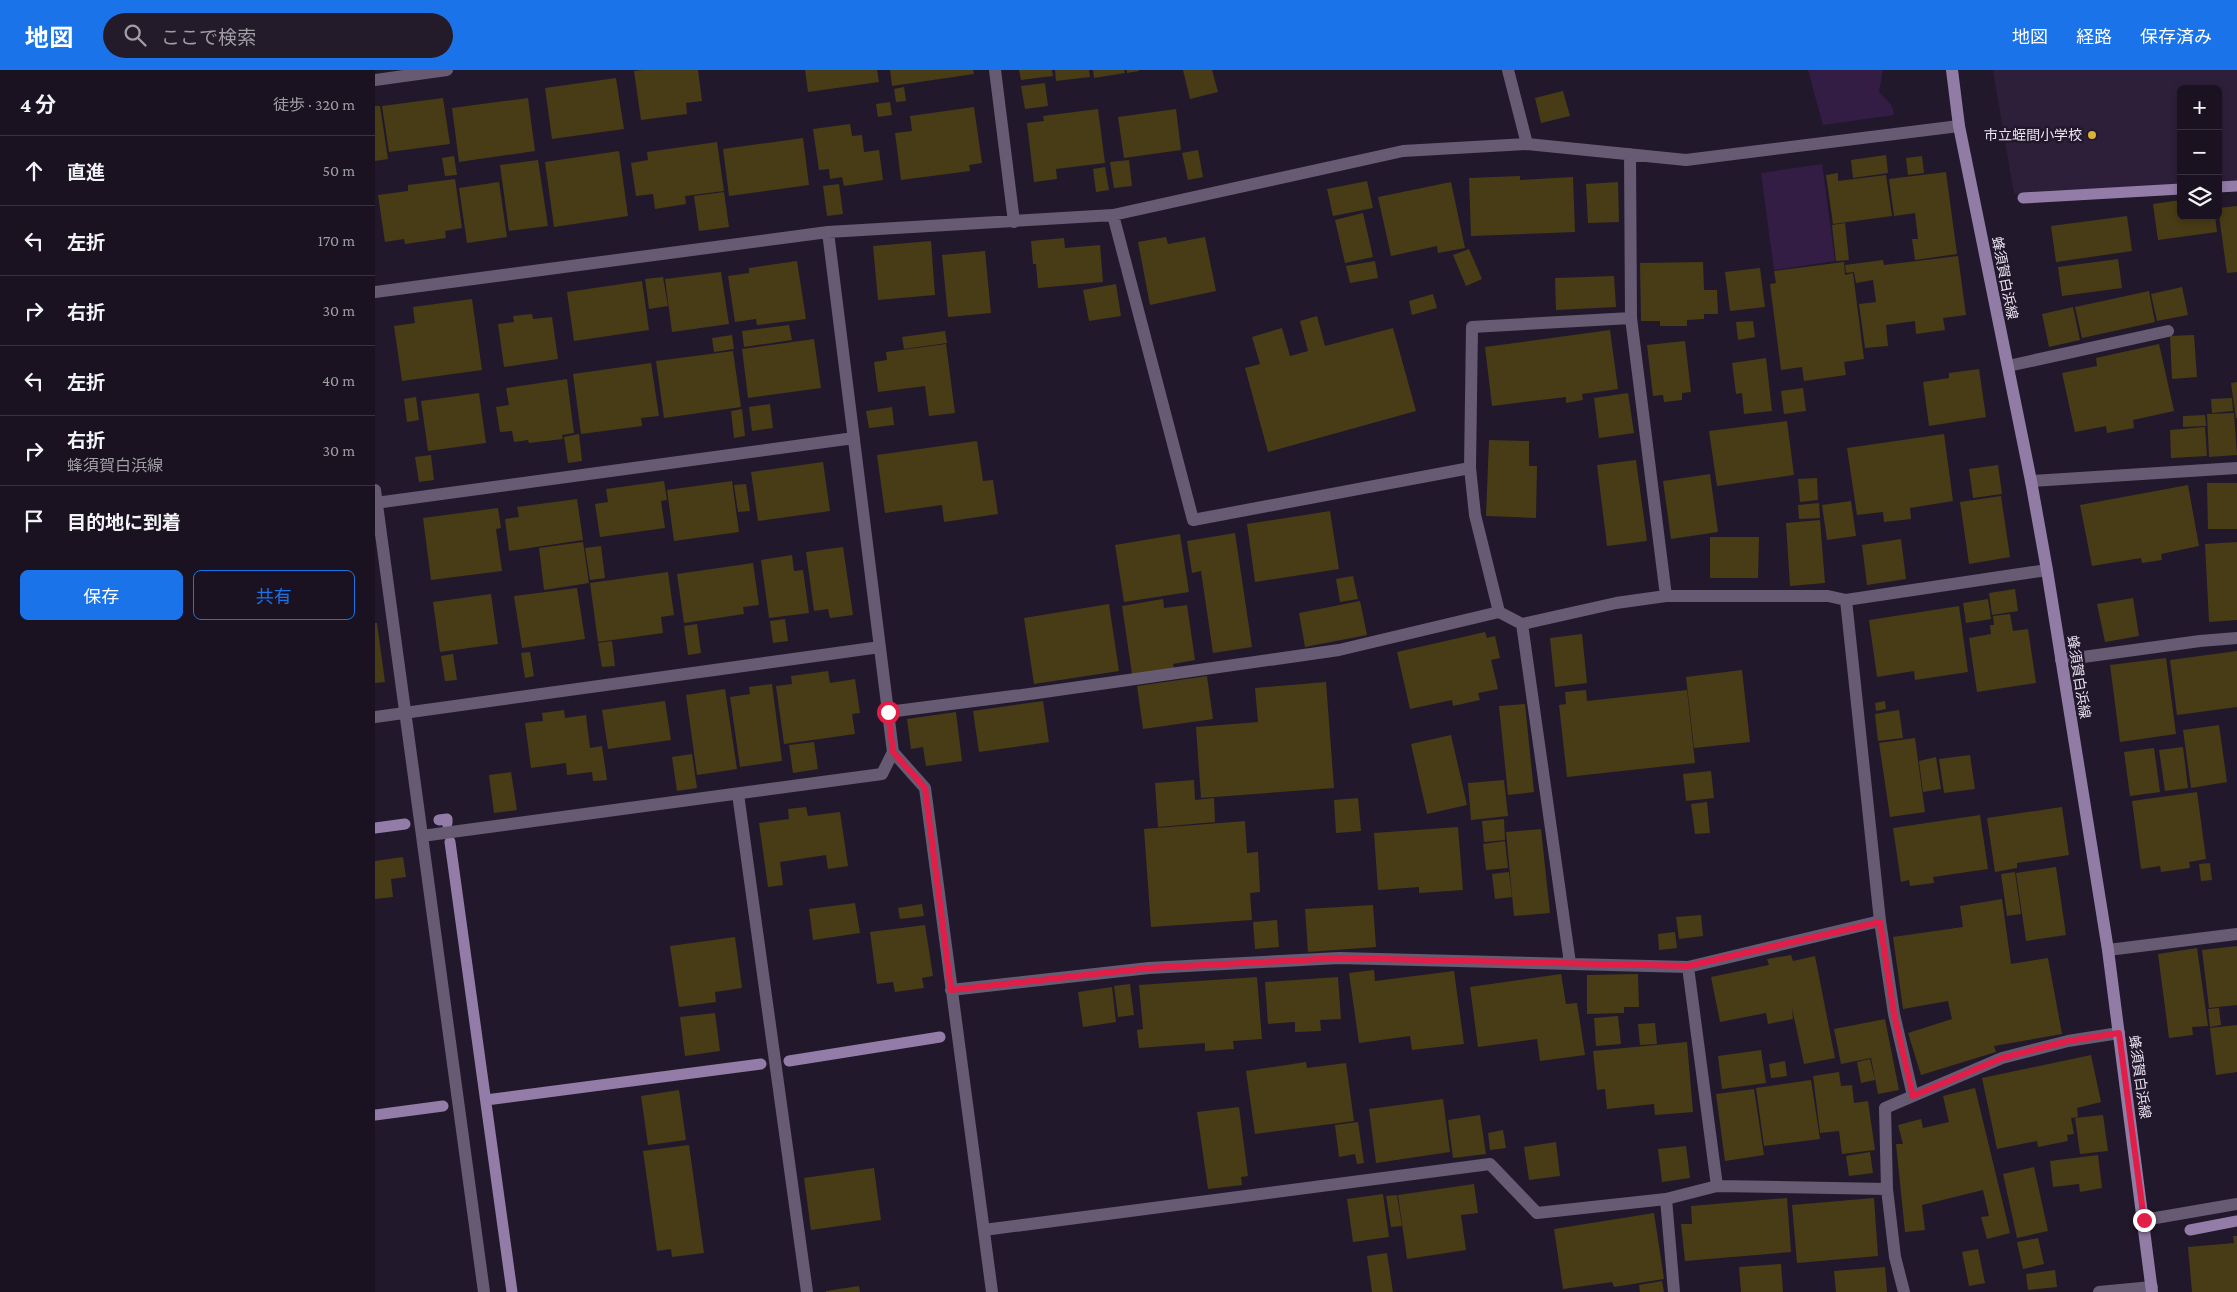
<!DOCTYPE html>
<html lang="ja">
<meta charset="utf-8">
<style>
:root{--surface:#1a1220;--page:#231b29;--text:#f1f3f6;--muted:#9f9ea5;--line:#38323e;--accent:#1a73e8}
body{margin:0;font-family:"Crimson Pro","Noto Sans JP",serif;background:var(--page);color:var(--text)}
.controls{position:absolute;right:15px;top:15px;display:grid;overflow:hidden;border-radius:8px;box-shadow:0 2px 8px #0003}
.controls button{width:45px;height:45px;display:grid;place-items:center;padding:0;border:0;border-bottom:1px solid var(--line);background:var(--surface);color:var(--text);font:25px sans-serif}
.stop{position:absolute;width:15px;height:15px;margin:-11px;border:4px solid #e11d48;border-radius:50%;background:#fff}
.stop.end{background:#e11d48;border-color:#fff;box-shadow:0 1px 5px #0008}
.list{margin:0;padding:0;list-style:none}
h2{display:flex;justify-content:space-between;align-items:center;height:65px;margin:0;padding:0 20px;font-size:21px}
h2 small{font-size:16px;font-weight:400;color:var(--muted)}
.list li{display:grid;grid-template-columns:32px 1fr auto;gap:15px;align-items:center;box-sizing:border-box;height:70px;padding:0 20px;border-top:1px solid var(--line)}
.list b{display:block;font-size:19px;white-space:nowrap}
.list p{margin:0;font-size:16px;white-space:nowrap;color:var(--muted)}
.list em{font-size:16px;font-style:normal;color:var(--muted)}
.actions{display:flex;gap:10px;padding:15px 20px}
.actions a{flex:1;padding:11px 0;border:1px solid var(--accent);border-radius:8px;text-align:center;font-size:18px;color:var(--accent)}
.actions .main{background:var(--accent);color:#fff}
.icon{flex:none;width:28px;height:28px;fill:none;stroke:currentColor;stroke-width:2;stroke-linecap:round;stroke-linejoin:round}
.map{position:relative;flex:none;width:1862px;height:1222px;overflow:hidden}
header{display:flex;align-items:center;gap:30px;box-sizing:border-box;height:70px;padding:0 25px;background:var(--accent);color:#fff}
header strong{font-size:24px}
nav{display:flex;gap:28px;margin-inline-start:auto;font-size:18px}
.search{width:350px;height:45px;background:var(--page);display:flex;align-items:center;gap:12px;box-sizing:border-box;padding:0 18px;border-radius:28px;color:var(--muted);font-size:19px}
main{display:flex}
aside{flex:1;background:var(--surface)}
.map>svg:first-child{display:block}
.built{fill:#2d1f39}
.green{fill:#341d45}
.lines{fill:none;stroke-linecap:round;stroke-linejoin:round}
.stream{stroke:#947ca8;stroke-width:11}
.building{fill:#473c15}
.service{stroke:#675a73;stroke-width:12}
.minor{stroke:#675a73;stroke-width:12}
.secondary{stroke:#917ca5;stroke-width:12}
.route{stroke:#e11d48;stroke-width:6}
.poi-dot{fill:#d9b434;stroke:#22182b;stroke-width:2}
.labels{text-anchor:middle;stroke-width:5;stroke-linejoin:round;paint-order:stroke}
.poi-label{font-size:14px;fill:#eae3f1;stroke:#22182b;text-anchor:end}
.street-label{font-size:14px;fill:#eae3f1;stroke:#22182b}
</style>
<header>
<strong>地図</strong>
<div class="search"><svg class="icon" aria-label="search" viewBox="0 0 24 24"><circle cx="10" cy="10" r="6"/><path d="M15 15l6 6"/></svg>ここで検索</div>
<nav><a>地図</a><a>経路</a><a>保存済み</a></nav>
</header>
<main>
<aside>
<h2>4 分<small>徒歩 · 320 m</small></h2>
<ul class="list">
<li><svg class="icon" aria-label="ahead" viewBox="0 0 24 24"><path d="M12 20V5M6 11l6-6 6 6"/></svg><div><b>直進</b></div><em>50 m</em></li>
<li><svg class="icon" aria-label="left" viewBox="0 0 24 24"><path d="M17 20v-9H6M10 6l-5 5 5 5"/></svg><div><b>左折</b></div><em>170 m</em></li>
<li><svg class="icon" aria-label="right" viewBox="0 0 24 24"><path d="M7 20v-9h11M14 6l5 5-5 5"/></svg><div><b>右折</b></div><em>30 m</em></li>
<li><svg class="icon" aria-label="left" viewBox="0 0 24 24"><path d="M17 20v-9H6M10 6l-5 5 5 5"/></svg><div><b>左折</b></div><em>40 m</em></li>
<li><svg class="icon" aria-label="right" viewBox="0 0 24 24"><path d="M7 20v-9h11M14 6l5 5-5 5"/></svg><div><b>右折</b><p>蜂須賀白浜線</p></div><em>30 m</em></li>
<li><svg class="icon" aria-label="arrive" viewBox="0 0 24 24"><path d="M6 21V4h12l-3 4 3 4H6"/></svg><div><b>目的地に到着</b></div></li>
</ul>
<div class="actions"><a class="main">保存</a><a>共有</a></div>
</aside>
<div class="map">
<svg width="1862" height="1222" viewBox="0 0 1862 1222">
<rect width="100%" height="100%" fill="#22182b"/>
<path class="built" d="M1618 0H1862V112L1843 113V19H1806V115L1639 124Z"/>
<path class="green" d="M1433 0H1508L1504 22 1517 36 1519 45 1448 55Z
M1447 94 1460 191 1399 200 1386 103Z"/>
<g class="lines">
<path class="stream" d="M1843 117 1862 116
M1648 128 1806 119
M64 750 72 749V753
M0 758 30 754
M75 772 137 1222
M414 991 565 967
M111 1030 386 994
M0 1045 68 1036
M1815 1160 1862 1151"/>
</g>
<path class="building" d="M268 0H323L327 31 311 33 312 44 266 50 259 1Z
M430 0H502L504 12 433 22Z
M515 0H598L599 4 517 16Z
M644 0H677L678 6 646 10Z
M680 0H714L715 7 681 11Z
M718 0H749L750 3 719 8Z
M752 0H764V1L752 3Z
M808 0H837L843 22 815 29Z
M241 8 249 59 177 69 170 18Z
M670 13 673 36 650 39 646 16Z
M529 17 531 31 521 32 519 19Z
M1188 21 1195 46 1166 53 1160 28Z
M68 28 75 74 14 82 7 36Z
M153 28 160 81 84 92 77 38Z
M515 32 517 45 503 47 501 34Z
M0 36H5L13 89 0 91Z
M599 37 607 93 594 95 595 101 526 110 520 63 537 61 535 46Z
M723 39 730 93 681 99 682 109 659 112 652 53 669 51 668 46Z
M801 39 806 80 749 88 743 47Z
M475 54 477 66 487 65 489 82 504 80 508 110 469 116 467 107 455 109 454 99 444 100 438 59Z
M428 68 434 115 354 126 348 79Z
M342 72 349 121 310 126 311 134 280 139 278 124 261 126 256 93 273 90 272 82Z
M823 80 828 107 813 110 807 83Z
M244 81 253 146 179 157 170 92Z
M1511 85 1513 103 1478 108 1476 90Z
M79 86 82 105 70 106 67 88Z
M1547 86 1549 103 1533 105 1531 88Z
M163 90 173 156 134 161 125 95Z
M754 90 757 116 739 118 735 92Z
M730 97 734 120 721 122 718 99Z
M1571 102 1582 184 1540 190 1537 169H1543L1540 143 1519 146 1514 109Z
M1463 103V111L1511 105 1517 146 1458 154 1451 105Z
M1145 106V110L1198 107 1200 162 1096 166 1094 108Z
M80 109 87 158 70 161 71 168 30 174 29 169 10 172 3 125 33 121V115Z
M992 111 998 138 958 146 952 119Z
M124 112 132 167 92 173 84 118Z
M1076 112 1090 178 1063 183 1062 176 1016 186 1003 127Z
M1243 112 1244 152 1213 153 1211 114Z
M464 114 468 144 452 146 448 116Z
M349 122 354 157 324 161 319 126Z
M1806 130V146H1840L1842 162 1783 170 1778 134Z
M1862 136V202L1852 203 1843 138Z
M988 143 998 187 970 193 960 150Z
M1752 146 1757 181 1681 192 1676 156Z
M1470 153 1474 190 1461 191 1457 155Z
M791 167 793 174 830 167 841 221 775 235 763 172Z
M689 168 690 178 725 175 728 212 663 218 661 194H658L656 171Z
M556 171 560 225 503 230 498 176Z
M1094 179 1107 209 1091 216 1078 185Z
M610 181 616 243 573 247 567 185Z
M1583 186 1591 245 1568 248 1570 260 1541 264 1540 251 1511 255 1513 276 1490 278 1484 234 1501 232 1498 210 1481 213 1479 202 1471 203 1470 195 1508 190 1509 195Z
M1743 189 1747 218 1687 226 1683 197Z
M422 191 431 249 382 255 381 249 360 252 353 206 374 203V198Z
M1000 191 1003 208 975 213 971 196Z
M1328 192 1329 220H1342L1343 244H1329V249L1312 250V256H1285V251H1266L1265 193Z
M1469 192 1470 205 1478 203 1489 289 1469 292 1471 305 1429 311 1427 297 1406 300 1395 214 1401 213 1399 201Z
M1385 198 1390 237 1355 241 1350 202Z
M346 202 354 254 297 262 290 209Z
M1239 206 1241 237 1181 240 1180 208Z
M288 207 293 236 274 239 270 209Z
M267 211 274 260 199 271 192 222Z
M741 214 746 246 714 251 708 220Z
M1807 217 1813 245 1782 251 1776 224Z
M1774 221 1780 252 1707 268 1700 237Z
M1058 224 1062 238 1037 245 1034 231Z
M97 229 107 300 27 311 19 256 40 253 38 237Z
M1698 237 1705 270 1674 277 1667 244Z
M157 244 158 249 177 247 183 289 129 297 123 254 139 252 138 246Z
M942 246 950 276 1018 258 1041 341 893 382 870 298 885 294 877 267 907 258 915 286 933 281 925 251Z
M1378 251 1380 267 1363 270 1361 252Z
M414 255 417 270 369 277 367 261Z
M1235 260 1243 319 1207 324 1208 330 1191 333V327L1117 336 1110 277Z
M570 261 572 273 529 279 527 267Z
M357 265 359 279 339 282 337 268Z
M1819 265 1822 307 1797 309 1795 266Z
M439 269 446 318 373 328 367 279Z
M1310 271 1316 322 1307 323V330L1289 332 1288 325 1278 326 1272 275Z
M571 274 580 343 554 346 550 316 503 322 499 292 512 290 511 282Z
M1784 274 1799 341 1758 350 1759 358 1732 363 1731 356 1700 362 1687 303 1722 296 1721 288Z
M358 281 366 337 289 348 281 291Z
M1391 288 1397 341 1369 344 1367 323 1361 324 1357 293Z
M276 293 284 346 266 348 267 356 206 364 198 304Z
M1604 299 1611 347 1554 356 1548 312 1574 308V303Z
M192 309 199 363 187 365 188 369 154 373 153 370 139 372 137 361 125 362 121 337 134 335 131 318Z
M1862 312V348H1861L1856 313Z
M1428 318 1431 341 1409 344 1406 321Z
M104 323 111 373 53 381 46 331Z
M1253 323 1259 363 1224 368 1219 328Z
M41 327 44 350 32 352 29 329Z
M1857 328 1858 341 1837 343 1836 329Z
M395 334 398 358 377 361 374 337Z
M517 337 519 355 494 358 491 341Z
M367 339 370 366 359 368 356 341Z
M1859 343 1862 385 1834 387 1832 344Z
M1830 345 1831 356 1808 357V346Z
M1412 351 1419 405 1342 416 1334 361Z
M1830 357 1832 386 1796 388 1795 360Z
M204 364 207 391 193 393 189 367Z
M1569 364 1578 431 1535 438 1536 449 1509 452 1508 442 1482 445 1472 378Z
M1114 370 1154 371V396H1162L1161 448 1111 446Z
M602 371 608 411 618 410 623 444 569 452 567 435 510 443 502 385Z
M56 385 59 410 44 412 40 387Z
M1261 390 1272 471 1232 476 1222 395Z
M448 392 455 441 383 451 376 402Z
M1623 395 1627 424 1598 428 1594 399Z
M1335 404 1343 462 1296 469 1288 411Z
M1442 408 1443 430 1425 432 1423 409Z
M289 411 292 430 286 431 290 458 225 467 220 434 233 432 231 419Z
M357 411 364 462 299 471 292 420Z
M1832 413H1862V459H1833Z
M371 414 375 441 363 442 359 415Z
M1813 415 1824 476 1786 484 1787 490 1767 493 1766 488 1717 496 1705 435Z
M1626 426 1635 487 1594 494 1585 432Z
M202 429 208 470 134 481 130 449 144 447 142 437Z
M1476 431 1481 466 1452 470 1447 435Z
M1444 433 1445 448 1424 449 1423 435Z
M123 438 126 458 121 459 127 501 56 510 48 448Z
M955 441 964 499 880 512 872 454Z
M1445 450 1450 513 1415 516 1411 453Z
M860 463 877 577 838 583 826 501 817 503 812 471Z
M805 464 814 522 749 532 740 475Z
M1335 467H1384L1383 508H1335Z
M1526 469 1531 509 1492 515 1487 475Z
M208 472 214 513 169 520 164 478Z
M1862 472V550L1834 552 1830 474Z
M226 476 230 508 215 510 210 478Z
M468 477 478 545 455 548 453 539 439 541 431 482Z
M417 485 419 501 428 500 434 543 394 548 386 490Z
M378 493 384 535 368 537 369 544 309 553 302 504Z
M293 502 299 545 286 547 288 563 223 572 215 513Z
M978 506 983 529 965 532 961 509Z
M202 518 210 569 147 578 139 526Z
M1640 519 1643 541 1617 545 1614 523Z
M116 524 123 574 65 582 58 532Z
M1758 528 1764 566 1730 572 1722 534Z
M788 529 789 538 812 535 820 590 798 594 799 598 757 604 747 536Z
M1613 529 1616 549 1591 553 1588 533Z
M985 531 992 565 930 577 924 543Z
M734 534 744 601 659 614 649 548Z
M1584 536 1593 602 1540 610 1539 601 1502 607 1494 550Z
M1635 544 1638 561 1653 559 1661 613 1602 622 1594 568 1616 564 1615 555H1619L1618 546Z
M410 549 413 571 398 573 395 551Z
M0 553H2L10 612 0 613Z
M322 554 326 583 313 585 309 556Z
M1110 562 1112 568 1120 566 1125 588 1116 590 1123 619 1103 623 1105 630 1078 636 1077 630 1035 639 1022 582Z
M1207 564 1212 613 1180 617 1175 568Z
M237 571 240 596 227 597 223 573Z
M1862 581V637L1802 645 1795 590Z
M155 582 159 606 150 608 146 583Z
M78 584 82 610 70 611 66 586Z
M1791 588 1801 664 1745 672 1735 595Z
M1367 600 1375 672 1319 678 1311 607Z
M453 601 455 613 480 609 485 643 477 644 480 664 409 674 401 616 417 614 416 606Z
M832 606 838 649 768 659 762 616Z
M951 612 959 718 826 728 821 657 883 652 880 618Z
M397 614 407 691 365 697 355 627 375 624 374 617Z
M350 619 362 699 322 705 311 625Z
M1211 620 1212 631 1312 620 1320 693 1192 707 1184 635 1191 634 1190 622Z
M290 631 296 670 233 679 227 640Z
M668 631 674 672 604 682 598 641Z
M1510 631 1511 639 1501 641 1500 633Z
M1150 634 1159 722 1133 725 1124 636Z
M189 640 190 648 211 645 215 678 227 676 232 710 218 711 217 702 192 705 191 693 156 698 150 653 168 651 167 643Z
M1524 640 1528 668 1503 671 1500 644Z
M581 642 587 691 551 696 548 677 536 679 532 649Z
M1844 655 1852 712 1816 718 1808 660Z
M1076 665 1092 735 1052 744 1036 674Z
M1540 668 1550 742 1515 747 1504 673Z
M439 672 443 699 418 703 414 675Z
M1808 677 1813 718 1790 721 1784 680Z
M1779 678 1785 722 1755 726 1749 682Z
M317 684 322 718 302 721 297 687Z
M1595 685 1600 719 1569 723 1564 689Z
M1561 687 1566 719 1548 722 1544 691Z
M1336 701 1339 728 1311 731 1308 704Z
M136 702 142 740 119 743 114 705Z
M819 710 820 730 839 728 840 752 783 757 780 713Z
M1129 710 1133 746 1096 750 1093 713Z
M1822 722 1831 789 1814 792 1815 798 1786 802 1785 796 1766 799 1757 731Z
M983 728 986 761 961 763 959 730Z
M1332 732 1335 763 1320 764 1316 734Z
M431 737 433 746 465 742 473 796 453 799 451 785 405 792 408 815 393 817 384 753 414 749 413 739Z
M1687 737 1694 785 1642 793V798L1620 802 1612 748Z
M1605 745 1613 799 1558 807 1559 813 1535 816 1534 810 1526 812 1518 758Z
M1129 749 1130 770 1109 772 1107 751Z
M870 751 872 783 883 782 885 822 875 823 877 850 776 857 769 759Z
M1083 757 1088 820 1044 823V817L1003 820 999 763Z
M1166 759 1175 843 1139 846 1131 762Z
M1130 771 1133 798 1111 800 1108 774Z
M28 787 31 807 16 809 18 827 0 829V791Z
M1835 793 1837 810 1826 811 1824 794Z
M1681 797 1691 865 1651 871 1641 803Z
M1134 802 1137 827 1120 829 1117 804Z
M1640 802 1646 844 1632 846 1626 804Z
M1627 829 1636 894 1673 888 1687 964 1619 976 1621 982 1546 1005 1533 963 1577 949 1573 931 1528 939 1518 867 1588 857 1585 836Z
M480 833 485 863 438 870 434 839Z
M547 834 549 846 525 849 523 838Z
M998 835 1001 877 933 882 930 839Z
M1326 845 1328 866 1304 869 1301 847Z
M902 850 904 877 880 879 878 852Z
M550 855 558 906 547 908 549 918 520 922 518 912 502 914 495 862Z
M1300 862 1302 878 1284 880 1283 864Z
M360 867 367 918 340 922 341 932 304 937 295 876Z
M1862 876V935L1834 938 1827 880Z
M1822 878 1833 956 1817 957 1818 965 1794 968 1783 884Z
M1416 885 1418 891 1440 886 1460 988 1429 994 1417 938 1418 949 1393 954 1391 943 1345 952 1336 907 1394 895 1392 889Z
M999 900 1000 911 1079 901 1089 974 1037 980 1035 966 984 973 974 903Z
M1186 904 1191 934 1202 933 1210 985 1165 991 1162 969 1103 977 1095 917Z
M1263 904 1264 937H1249V943L1212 944V905Z
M882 907 887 969 858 971 859 979 830 981V973L764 978 762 960 768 959 764 915Z
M963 907 966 949 945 950 946 961 920 962V952L893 954 890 912Z
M755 914 759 945 743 947 739 916Z
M737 917 741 952 708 957 703 922Z
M1844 938 1846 955 1835 957 1833 939Z
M340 943 345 981 310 986 305 947Z
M1243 946 1246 974 1221 976 1219 948Z
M1510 949 1524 1020 1503 1024 1496 988 1466 994 1459 959Z
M1280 953 1282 974 1265 975 1263 954Z
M1862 955V1002L1841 1005 1835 958Z
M1312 972 1318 1042 1280 1045 1279 1034 1232 1039 1230 1019 1222 1020 1218 981Z
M1386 980 1391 1013 1347 1019 1343 986Z
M1716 985 1726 1032 1702 1038 1703 1047 1696 1048 1699 1064 1692 1065 1693 1071 1663 1077 1662 1071 1622 1079 1607 1008Z
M1495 989 1500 1010 1486 1013 1482 992Z
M1410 991 1412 1006 1396 1008 1394 994Z
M931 992 932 998 971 993 979 1051 880 1064 871 1001Z
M1464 1002 1466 1016 1477 1015 1479 1033 1493 1031 1500 1080 1467 1084 1464 1061 1445 1063 1438 1006Z
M1436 1010 1445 1069 1389 1076 1381 1018Z
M1600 1018 1635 1163 1612 1169 1606 1147 1614 1146 1608 1120 1547 1135 1550 1160 1530 1162 1521 1074H1528L1523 1055 1546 1049 1548 1058 1574 1052 1568 1026Z
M1379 1019 1389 1085 1350 1091 1341 1024Z
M304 1020 311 1070 273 1075 266 1026Z
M1068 1029 1075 1082 1001 1093 994 1039Z
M864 1037 873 1106 866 1107 867 1115 833 1119 822 1042Z
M1105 1045 1111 1084 1078 1088 1073 1050Z
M1728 1045 1733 1081 1705 1084 1700 1048Z
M983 1052 989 1093 982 1094 980 1084 964 1087 960 1055Z
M1128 1060 1131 1078 1115 1080 1113 1063Z
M1181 1072 1185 1106 1154 1110 1149 1077Z
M314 1075 329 1183 297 1187 296 1179 282 1181 268 1081Z
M1311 1076 1315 1108 1287 1112 1283 1079Z
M1495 1082 1498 1103 1474 1106 1471 1086Z
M1723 1085 1727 1118 1705 1122 1704 1114 1678 1117 1675 1091Z
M1659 1097 1673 1161 1642 1168 1628 1104Z
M499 1098 506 1150 436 1160 429 1108Z
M1099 1114 1103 1143 1086 1145 1091 1180 1032 1189 1023 1125Z
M1008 1124 1014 1167 978 1172 972 1129Z
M1022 1125 1027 1156 1016 1157 1011 1126Z
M1412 1128 1416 1182 1310 1191 1306 1154H1317L1316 1136Z
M1499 1128 1503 1186 1422 1193 1417 1135Z
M1279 1143 1289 1209 1239 1217 1237 1212 1188 1219 1179 1159Z
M1858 1166H1862V1222H1817L1813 1177 1859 1173Z
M1663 1168 1669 1194 1648 1199 1642 1172Z
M1603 1179 1610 1213 1594 1216 1587 1182Z
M1012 1183 1018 1222H997L992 1186Z
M1406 1194 1408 1222H1366L1364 1197Z
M1510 1197 1512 1222H1461L1459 1201Z
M1680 1200 1682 1217 1653 1220 1651 1204Z
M1287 1211 1289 1222H1265L1264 1215Z
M484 1216 485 1222H451V1221Z"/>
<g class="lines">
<path class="service" d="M1633 296 1793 261"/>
<path class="minor" d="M620 0 639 152
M1133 0 1152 74
M0 10 72 0
M1255 84 1256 248 1291 526
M738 145 818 450 1095 398
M453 162 518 682 550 718 617 1222
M0 222 453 162 738 145 1028 81 1152 74 1311 90 1584 56
M1656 411 1862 398
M0 420 109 1222
M0 433 479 368
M1124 542 1100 445 1095 398 1097 257 1256 248
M1147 554 1195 893
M1686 590 1825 571 1862 568
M513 642 662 623 964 580 1124 542 1147 554 1241 533 1291 526H1453L1471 530 1672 500
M0 647 505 577
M363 724 432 1222
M47 766 507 704 518 682
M1505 851 1519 944 1538 1026
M1733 880 1862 864
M576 920 774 898 964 888 1313 897 1505 851 1471 530
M1342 1116 1512 1119 1520 1187 1529 1222
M1512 1119 1510 1038 1627 988 1693 971 1744 963
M1769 1150 1862 1134
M609 1160 1115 1094 1162 1143 1291 1129
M1299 1222 1291 1129 1342 1116 1313 897
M1724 1222 1777 1217"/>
<path class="secondary" d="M1577 0 1584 56 1656 411 1672 500 1733 880 1777 1222"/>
</g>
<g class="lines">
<path class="route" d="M513 642 518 682 550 718 576 920 774 898 964 888 1313 896 1505 852 1519 944 1538 1026 1627 988 1693 971 1744 963 1769 1150"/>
</g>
<circle class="poi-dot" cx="1717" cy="65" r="5"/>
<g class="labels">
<g class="poi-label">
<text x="1707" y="70">市立蛭間小学校</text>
</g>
<g class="street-label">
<text transform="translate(1630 208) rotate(79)" y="5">蜂須賀白浜線</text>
<text transform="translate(1704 607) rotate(81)" y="5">蜂須賀白浜線</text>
<text transform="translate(1765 1007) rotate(82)" y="5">蜂須賀白浜線</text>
</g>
</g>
</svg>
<div class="controls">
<button>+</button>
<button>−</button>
<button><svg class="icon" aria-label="layers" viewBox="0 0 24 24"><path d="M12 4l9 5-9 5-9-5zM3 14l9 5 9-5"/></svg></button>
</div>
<div class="stop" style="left:513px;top:642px"></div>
<div class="stop end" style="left:1769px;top:1150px"></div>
</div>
</main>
